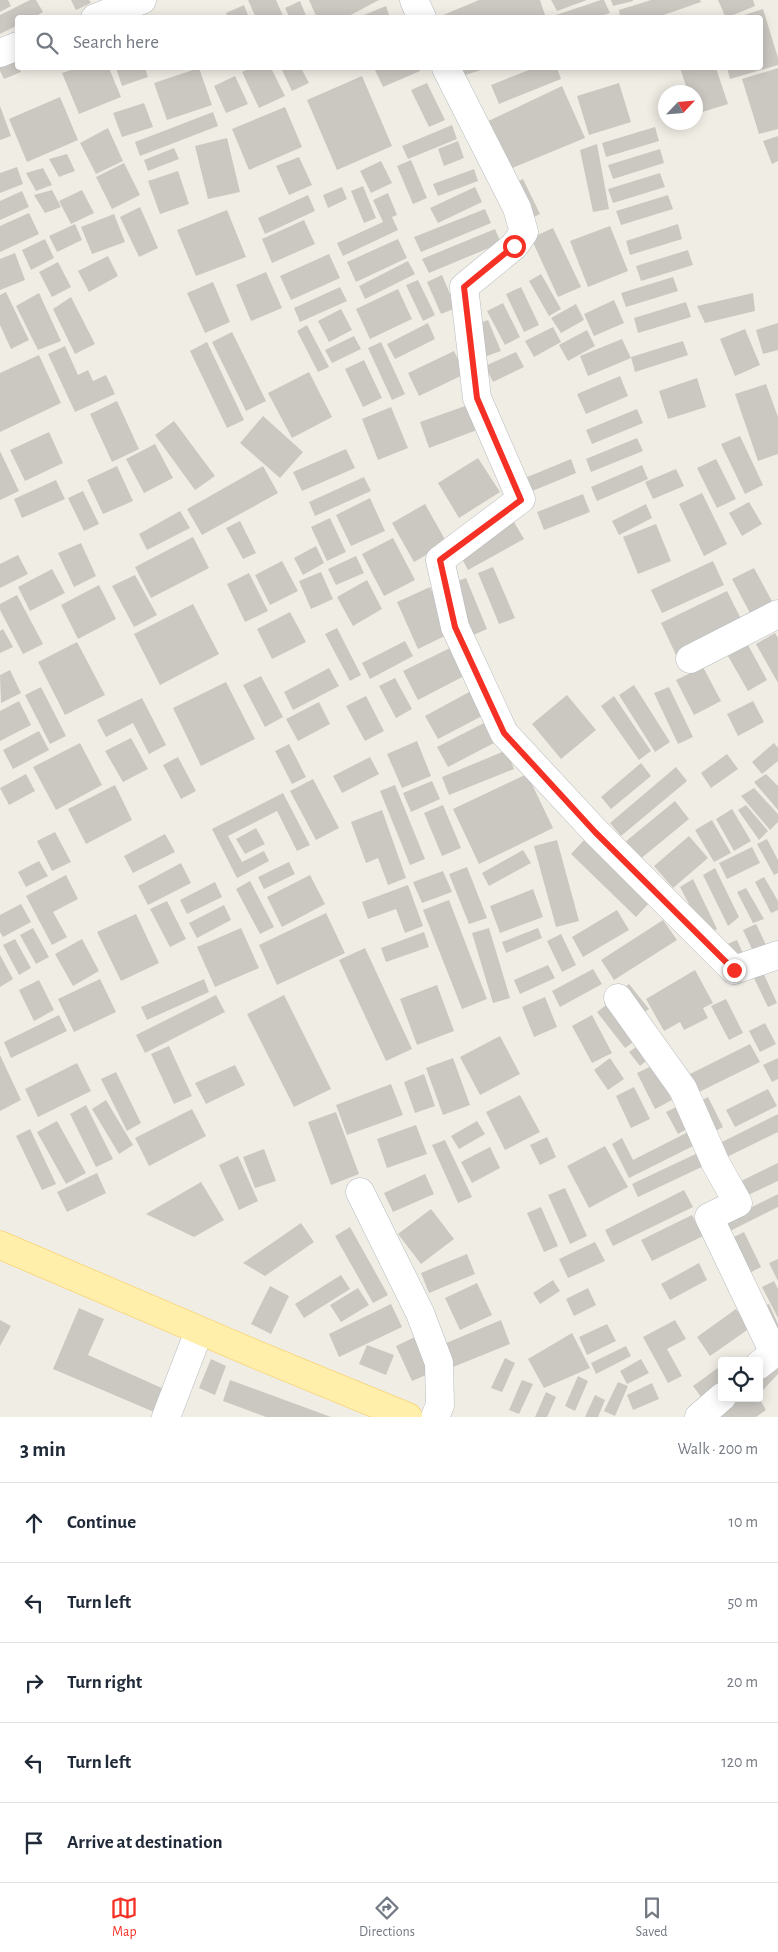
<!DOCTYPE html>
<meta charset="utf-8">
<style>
:root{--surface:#fff;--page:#f2f2f3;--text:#1f2937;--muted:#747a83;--line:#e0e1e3;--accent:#f53126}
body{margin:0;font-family:"Alegreya Sans",sans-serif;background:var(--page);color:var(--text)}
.controls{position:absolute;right:15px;bottom:15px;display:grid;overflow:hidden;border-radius:5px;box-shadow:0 2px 12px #0003}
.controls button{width:45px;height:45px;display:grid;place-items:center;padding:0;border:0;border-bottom:1px solid var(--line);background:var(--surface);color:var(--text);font:25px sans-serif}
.compass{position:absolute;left:658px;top:85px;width:45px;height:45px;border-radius:50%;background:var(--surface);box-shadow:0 2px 12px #0003;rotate:64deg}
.stop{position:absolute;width:15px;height:15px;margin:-11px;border:4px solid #f53126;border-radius:50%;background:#fff}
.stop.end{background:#f53126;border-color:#fff;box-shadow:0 1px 5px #0008}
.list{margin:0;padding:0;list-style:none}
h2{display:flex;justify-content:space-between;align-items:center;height:65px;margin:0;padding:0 20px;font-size:21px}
h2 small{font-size:16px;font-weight:400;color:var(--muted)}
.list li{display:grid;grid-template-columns:32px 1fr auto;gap:15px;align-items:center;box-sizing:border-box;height:80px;padding:0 20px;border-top:1px solid var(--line)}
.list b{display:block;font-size:19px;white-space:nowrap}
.list em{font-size:16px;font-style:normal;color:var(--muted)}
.icon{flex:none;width:28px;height:28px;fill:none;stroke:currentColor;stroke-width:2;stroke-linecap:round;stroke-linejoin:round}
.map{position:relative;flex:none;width:778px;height:1417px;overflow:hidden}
.search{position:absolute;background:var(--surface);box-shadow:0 2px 12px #0003;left:15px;right:15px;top:15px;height:55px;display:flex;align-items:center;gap:12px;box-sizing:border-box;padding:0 18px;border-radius:5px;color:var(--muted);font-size:19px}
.sheet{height:465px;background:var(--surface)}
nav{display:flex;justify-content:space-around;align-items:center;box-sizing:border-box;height:70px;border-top:1px solid var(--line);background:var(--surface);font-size:14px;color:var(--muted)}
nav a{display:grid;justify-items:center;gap:2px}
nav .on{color:var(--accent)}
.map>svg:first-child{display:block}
.building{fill:#cbc8c2}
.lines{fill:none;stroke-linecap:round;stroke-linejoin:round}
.minor-casing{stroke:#b7bbbf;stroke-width:29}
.major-casing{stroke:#fbc853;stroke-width:29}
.minor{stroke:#fff;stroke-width:28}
.major{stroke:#ffefab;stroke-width:28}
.route{stroke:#f53126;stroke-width:6}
</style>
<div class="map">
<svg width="778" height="1417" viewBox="0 0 778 1417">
<rect width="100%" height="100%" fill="#f0ede5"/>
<path class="building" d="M0 0H8L11 6 0 12Z
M30 0H36L43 12 33 18H18V25L0 34V15Z
M71 0H89L91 3 76 10Z
M248 0H276L284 18H256Z
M309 0H379L345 18H317Z
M479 0H540L546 18H436Z
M551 0H587L557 11Z
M601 0H604L610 13 595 18H554L553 16Z
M611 0H633V1L613 6Z
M651 0H700L701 2 655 18H620L619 10Z
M718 0H753L755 6 726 18Z
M300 1 307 18H290L285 8Z
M244 5 249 18H228L226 13Z
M386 6 390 18H359V17Z
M763 9 778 58V65L730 79 727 68H760V18L738 17Z
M8 41 21 72 4 79 0 71V44Z
M77 68H109L121 97 79 114 62 73Z
M116 68H145L148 77 122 86Z
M199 68 212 105 167 120 154 83Z
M250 68H271L285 96 259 108 242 72Z
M281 68H301L309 83 292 91Z
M380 68H419L420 71 383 87 375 70Z
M452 68H488L455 78Z
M534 68H557L561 79 499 104 491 85Z
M680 68H716L728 104 696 114V92H688Z
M778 68V129L759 134 742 79Z
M235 76 248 104 226 113 214 86Z
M362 76 392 146 337 170 307 100Z
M427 83 445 120 429 127 411 90Z
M619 83 631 122 589 135 577 96Z
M562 86 585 138 500 173 480 125Z
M60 97 78 140 27 162 9 119Z
M144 103 153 127 122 137 113 113Z
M0 106 11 136 0 140Z
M285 107 302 147 249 170 232 129Z
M213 112 218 126 140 156 135 142Z
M452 125 457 139 408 159 402 146Z
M655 127 659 141 606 157 602 143Z
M108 128 123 161 96 174 80 143Z
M778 136V161L772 164 763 141Z
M227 138 240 192 208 199 195 146Z
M458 141 464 158 444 166 438 149Z
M597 144 609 209 593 212 580 150Z
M174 148 179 159 148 171 144 160Z
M660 149 664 163 613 179 608 165Z
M67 154 75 171 59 177 49 159Z
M299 157 312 185 289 195 276 166Z
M411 160 427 198 413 204 397 166Z
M381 161 392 183 371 193 360 171Z
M124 163 140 195 112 209 96 177Z
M17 167 23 184 0 193V173Z
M43 168 52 185 36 191 26 173Z
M474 169 478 181 438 196 433 184Z
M178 171 189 204 160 214 148 181Z
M660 173 665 187 613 203 608 189Z
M523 179 540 214 521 223 504 188Z
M363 186 376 218 364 223 351 191Z
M342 187 347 199 328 208 323 195Z
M475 187 482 202 438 223 430 208Z
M52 190 61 207 45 213 34 195Z
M82 190 94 213 71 224 59 201Z
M22 191 29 207 0 220V201Z
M388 193 397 215 392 217 398 230 343 256 337 243 383 222 373 200Z
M308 195 315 211 265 234 258 218Z
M668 195 673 209 621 225 616 211Z
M140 207 158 248 139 257 120 217Z
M485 209 491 223 421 252 414 237Z
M227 210 246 257 196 276 177 230Z
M29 213 39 234 0 252V226Z
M114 214 125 242 92 254 81 227Z
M304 220 315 244 272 263 262 239Z
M75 224 82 240 57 252 49 236Z
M678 224 682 239 630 255 626 241Z
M610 226 628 271 588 287 570 241Z
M553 228 581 287 558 297 531 238Z
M495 229 501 243 429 273 422 259Z
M45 239 54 258 31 270 22 250Z
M398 239 407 258 356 282 347 262Z
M688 250 693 265 641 281 636 266Z
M15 253 25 280 0 290V259Z
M329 254 340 278 291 300 280 276Z
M108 256 118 276 89 292 78 271Z
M408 261 415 274 365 299 359 286Z
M58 262 71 287 52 297 39 272Z
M266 272 282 308 251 321 236 285Z
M541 274 561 309 549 316 529 281Z
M442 275 456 308 441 314 427 282Z
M673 277 678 291 626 307 621 293Z
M418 280 435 315 423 321 406 285Z
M213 282 230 322 205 333 187 293Z
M340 287 347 301 300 322 294 308Z
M521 287 539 325 524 332 506 294Z
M398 289 412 319 370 339 356 309Z
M6 292 29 340 11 349 0 325V295Z
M39 293 61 341 38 350 16 306Z
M753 293 755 311 705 323 697 306Z
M71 297 95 344 75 354 53 309Z
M614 300 624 323 594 336 584 314Z
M686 302 691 317 638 333 634 318Z
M503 303 520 337 505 345 487 311Z
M576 304 584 320 561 333 551 318Z
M341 309 352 330 329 342 318 321Z
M488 320 501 351 481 358 469 327Z
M428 323 435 339 395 359 387 344Z
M778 323V350L763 354 756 330Z
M307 325 329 367 318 372 297 331Z
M553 327 561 342 534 357 525 341Z
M745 329 760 365 735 376 720 339Z
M587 330 595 346 568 361 559 345Z
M232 332 266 401 246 411 212 342Z
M354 336 361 349 332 363 325 350Z
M622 339 631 358 588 376 580 356Z
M683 341 688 355 635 372 631 357Z
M207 342 244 420 227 428 190 351Z
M381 342 405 394 392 400 368 348Z
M65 346 78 375 88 370 93 381 106 375 115 394 75 412 48 354Z
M454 351 465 374 419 396 408 373Z
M516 352 524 367 493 382 485 366Z
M39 355 61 403 0 432V373Z
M364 360 382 398 363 407 345 369Z
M309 372 332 417 292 438 268 393Z
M620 376 628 396 586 414 577 394Z
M697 378 706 407 668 419 659 391Z
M766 384 778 417V454L758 461 735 394Z
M117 401 139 449 112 462 90 414Z
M468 405 477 430 429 448 420 422Z
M391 407 408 448 378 460 362 419Z
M637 409 643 423 592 444 586 430Z
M263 416 303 452 280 478 240 443Z
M174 421 215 476 195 490 155 435Z
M49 432 63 463 25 481 10 450Z
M740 436 763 485 745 494 721 444Z
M637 438 643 451 591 472 586 459Z
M155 444 173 478 144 493 126 459Z
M346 449 355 468 302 491 293 472Z
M0 451 19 491 0 500Z
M478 458 500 492 459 518 438 483Z
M571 459 576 473 525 494 520 480Z
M716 459 736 499 717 508 697 468Z
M642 465 648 479 597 501 591 487Z
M117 466 133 501 103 514 87 480Z
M263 466 278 493 202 535 187 509Z
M676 469 684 486 653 499 645 482Z
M364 477 371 491 315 516 309 502Z
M56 480 65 499 22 518 14 499Z
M83 491 99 524 84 531 68 498Z
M702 493 727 544 704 556 679 504Z
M583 494 590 512 544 530 537 512Z
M370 498 385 531 351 546 336 515Z
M749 502 762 524 742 536 729 513Z
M425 504 447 543 414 562 392 523Z
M646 504 652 518 619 535 612 521Z
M180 511 190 528 147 550 139 534Z
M330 518 346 552 327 561 311 527Z
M240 521 256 553 243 559 226 528Z
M514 522 524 539 468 570 459 553Z
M656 524 671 561 638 574 623 537Z
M193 537 209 568 151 598 135 567Z
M393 538 415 580 384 596 362 554Z
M81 543 96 576 74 587 58 553Z
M316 546 324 563 303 575 294 558Z
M18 555 28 574 0 588V564Z
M356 556 364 573 336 585 328 569Z
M282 561 298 591 270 605 255 575Z
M713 561 724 585 662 613 651 590Z
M493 567 515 618 499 624 478 573Z
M754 568 773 603 751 615 732 579Z
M52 569 65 593 30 611 18 587Z
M321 572 333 599 311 609 299 581Z
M249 573 268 611 245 622 227 584Z
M135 575 157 615 134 627 112 586Z
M466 578 487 629 471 636 450 584Z
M367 580 382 609 353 626 337 597Z
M99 585 116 619 78 639 61 605Z
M430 587 451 633 418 649 397 602Z
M727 591 743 623 676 655 661 623Z
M17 595 43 644 23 654 0 610V604Z
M193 604 219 654 160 685 134 634Z
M290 612 306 642 272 659 257 629Z
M337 628 361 675 350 681 325 634Z
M3 629 13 647 0 653V631Z
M775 633 778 638V683L756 644Z
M405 641 413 656 370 679 362 663Z
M77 642 105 695 65 715 38 662Z
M748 645 767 680 748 691 728 656Z
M452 647 466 675 418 700 403 671Z
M703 667 721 701 694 715 676 680Z
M329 668 339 686 293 710 284 692Z
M10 670 21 693 1 703 0 675Z
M261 676 283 717 265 727 243 685Z
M395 678 412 709 396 718 379 686Z
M226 682 255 739 201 766 173 708Z
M634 685 670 742 655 752 619 695Z
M41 687 66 736 50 744 25 695Z
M669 687 693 737 678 744 654 693Z
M471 691 484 715 438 739 425 716Z
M567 695 596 730 561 759 532 724Z
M366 696 384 731 365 741 346 706Z
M614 696 651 751 639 760 601 706Z
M142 698 166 745 149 754 133 723 106 737 97 720Z
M19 701 31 725 0 741V711Z
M753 701 764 722 738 736 727 714Z
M319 702 330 724 298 741 286 719Z
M484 723 494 743 448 767 437 747Z
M39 731 49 750 13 769 3 750Z
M131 738 148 769 123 782 105 751Z
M417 741 431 776 402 788 387 754Z
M80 743 102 785 56 810 33 767Z
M774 743 778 748V761L762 774 752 762Z
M289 744 306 777 292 784 275 751Z
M507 750 514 769 449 795 442 777Z
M727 754 738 769 711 788 701 773Z
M178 757 196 791 181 799 163 765Z
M370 757 379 774 342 793 333 776Z
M641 763 651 776 611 809 601 797Z
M676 767 687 781 621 836 610 823Z
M26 774 35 791 9 805 0 788Z
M527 774 553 828 479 864 453 809Z
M766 774 778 786V810L754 782Z
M313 779 339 828 316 840 290 791Z
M432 781 440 799 411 812 403 793Z
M115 785 132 820 86 844 68 809Z
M395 785 425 859 410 865 380 791Z
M754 788 778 814V822L770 830 741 796Z
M283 793 310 845 297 851 277 811 228 836 242 862 264 851 269 861 237 878 212 829Z
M675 801 689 819 639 860 625 842Z
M443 805 461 848 442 856 424 813Z
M746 805 768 831 759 840 738 810Z
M732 809 751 841 734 851 716 819Z
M382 810 406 878 388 885 378 858 366 863 351 822Z
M712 820 731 853 714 862 695 830Z
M256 828 265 844 245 854 236 839Z
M55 832 71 862 52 871 37 841Z
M165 834 175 852 133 873 124 856Z
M689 836 708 858 673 888 654 866Z
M587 837 652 900 636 917 571 854Z
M767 839 778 860V873L774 875 757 844Z
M557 840 579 921 556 927 534 846Z
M752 847 760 863 727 879 719 863Z
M523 850 531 863 489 886 482 873Z
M39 861 48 876 26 887 18 872Z
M289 862 295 874 264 889 258 877Z
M181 863 191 883 148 905 138 886Z
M467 867 487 918 469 924 449 874Z
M715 868 739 917 728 926 703 875Z
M443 871 452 892 422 903 413 882Z
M66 875 78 899 53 912 67 937 52 945 26 896Z
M310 875 325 904 282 927 267 897Z
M764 877 778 901V910L771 913 755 882Z
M693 879 717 929 706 937 680 887Z
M250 881 274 927 260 934 236 889Z
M215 882 222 897 187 914 180 900Z
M408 885 423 926 405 933 396 909 368 919 362 902Z
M746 888 764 919 753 923 737 892Z
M533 889 543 917 500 933 490 906Z
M449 900 487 999 462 1009 423 910Z
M167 901 186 939 170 947 150 909Z
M21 904 31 922 3 937 0 932V915Z
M224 905 231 920 197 938 189 923Z
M617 910 629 930 583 957 572 937Z
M326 913 345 953 277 985 259 945Z
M136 914 159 963 121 981 97 932Z
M663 920 677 940 614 980 601 960Z
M756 924 772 957 759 964 743 930Z
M33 928 49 957 36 964 20 935Z
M241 928 259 968 215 987 197 947Z
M489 928 510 998 493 1003 472 933Z
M538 928 542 938 506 953 502 942Z
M424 932 429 947 386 962 381 948Z
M561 934 576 965 562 972 547 941Z
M15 939 31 968 19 975 3 945Z
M82 939 99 971 73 986 55 954Z
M737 940 753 976 725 945Z
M365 948 412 1049 386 1061 339 960Z
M0 955 13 979 0 987Z
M548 965 555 978 520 994 514 980Z
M593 969 602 984 560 1007 552 991Z
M695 970 713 1003 703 1008 708 1018 684 1030 680 1022 664 1031 646 999Z
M762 970 777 1003 768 1007 752 974Z
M100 979 116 1012 74 1032 58 999Z
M204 979 209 992 147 1020 141 1007Z
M39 980 54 1010 34 1021 19 990Z
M629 984 649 1009 637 1018 618 993Z
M437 985 454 1031 417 1045 400 999Z
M216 995 225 1012 145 1053 136 1035Z
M284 995 331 1089 294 1107 247 1014Z
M545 997 557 1027 534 1037 522 1007Z
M614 999 643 1035 625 1048 597 1012Z
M726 999 743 1033 729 1040 711 1006Z
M59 1015 67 1031 11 1058 4 1042Z
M592 1015 612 1053 592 1063 572 1026Z
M765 1023 776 1044 760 1052 749 1031Z
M500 1036 520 1074 480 1095 460 1057Z
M643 1042 653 1055 640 1066 629 1052Z
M750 1044 760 1062 695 1094 686 1076Z
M169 1046 192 1096 174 1104 151 1054Z
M0 1055 21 1100 0 1111Z
M453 1058 470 1105 443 1115 426 1068Z
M610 1058 624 1079 608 1090 594 1070Z
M778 1058V1079L772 1082 763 1065Z
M77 1063 91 1091 38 1117 25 1089Z
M235 1065 245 1085 206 1104 195 1083Z
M654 1065 672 1100 655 1109 637 1073Z
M116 1072 141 1123 127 1131 101 1079Z
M424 1074 435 1106 415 1113 404 1082Z
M391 1084 403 1115 347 1135 336 1105Z
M634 1087 650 1119 631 1128 616 1096Z
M768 1089 777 1106 735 1127 726 1110Z
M520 1095 540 1132 505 1150 486 1112Z
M708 1097 723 1127 710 1134 695 1104Z
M106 1100 133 1145 119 1154 92 1109Z
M86 1105 113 1159 96 1167 70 1114Z
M676 1107 687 1129 678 1134 666 1112Z
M192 1109 206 1136 149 1166 135 1138Z
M336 1112 359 1174 331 1185 308 1122Z
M778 1114V1132L723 1159 716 1145Z
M57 1121 86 1173 66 1184 37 1132Z
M477 1121 485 1134 459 1149 451 1136Z
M416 1125 427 1154 387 1168 377 1139Z
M30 1129 56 1184 42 1190 16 1136Z
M694 1129 701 1142 629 1178 612 1144 622 1138 633 1160Z
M547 1137 556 1157 540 1165 530 1145Z
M445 1140 472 1197 458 1203 432 1145Z
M605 1146 628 1187 589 1208 567 1166Z
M490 1147 500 1168 472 1183 461 1162Z
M264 1149 276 1181 255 1188 243 1157Z
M702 1151 708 1164 638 1197 632 1184Z
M238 1156 258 1201 239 1210 219 1165Z
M778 1163V1181L742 1198 735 1184Z
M97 1173 106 1193 67 1212 57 1192Z
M425 1174 434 1194 393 1212 384 1193Z
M201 1182 224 1220 194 1237 146 1214Z
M565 1188 587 1236 570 1244 548 1195Z
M684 1190 693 1207 613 1246 605 1230Z
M778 1194V1207L724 1234 718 1224Z
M541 1207 558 1246 544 1252 527 1213Z
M431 1209 454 1239 421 1264 398 1234Z
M692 1215 703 1236 652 1261 641 1240Z
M301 1223 314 1242 265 1276 243 1263Z
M350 1227 388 1295 373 1303 335 1236Z
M744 1232 761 1267 744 1276 726 1241Z
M595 1242 605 1261 568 1278 559 1259Z
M467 1254 475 1274 429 1293 421 1273Z
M778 1259V1281L769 1263Z
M699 1263 707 1280 670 1300 661 1284Z
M341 1275 350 1289 304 1318 295 1304Z
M553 1280 560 1291 540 1304 533 1293Z
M774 1281 778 1289V1318L762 1287Z
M477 1283 492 1315 460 1330 445 1298Z
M270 1286 289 1296 271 1334 251 1324Z
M358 1288 369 1305 341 1322 330 1305Z
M588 1288 596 1305 574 1316 566 1299Z
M391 1304 402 1327 339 1357 329 1334Z
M769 1304 778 1324V1344L758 1309Z
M79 1308 104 1319 88 1355 164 1389 154 1412 53 1369Z
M736 1309 750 1328 710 1356 697 1337Z
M0 1320 11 1326 0 1346Z
M501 1320 510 1344 453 1367 444 1344Z
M675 1320 686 1339 667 1349 682 1376 668 1383 643 1337Z
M607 1324 616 1341 587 1355 579 1337Z
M572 1333 590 1368 544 1388 528 1359Z
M417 1336 433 1372 412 1381 396 1346Z
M367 1345 394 1355 386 1375 359 1364Z
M626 1346 631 1356 596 1374 591 1363Z
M505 1358 515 1363 502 1392 491 1388Z
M778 1358V1374L762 1391 759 1389V1374Z
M211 1359 226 1366 215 1395 199 1388Z
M641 1359 649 1373 627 1384 620 1371Z
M722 1365V1394L707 1405 693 1386Z
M578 1376 588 1381 575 1411 565 1406Z
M230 1380 331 1417H266L223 1401Z
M522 1380 533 1384 519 1414 509 1410Z
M618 1382 628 1386 615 1416 604 1411Z
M652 1383 659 1399 633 1410 627 1395Z
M546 1392 556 1397 547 1417H535Z
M595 1395 605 1400 598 1417H585Z
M742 1398H759L766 1410 756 1417H715Z"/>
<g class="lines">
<defs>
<path id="minor" d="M414 0 422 18
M95 18 142 0
M0 53 18 46
M446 68 517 208 524 232 514 246 464 287 477 398 521 499 440 560 455 627 504 733 595 831 734 970 778 955
M690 659 778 614
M618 998 683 1089 716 1164 738 1203 709 1217 774 1353 759 1365
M360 1192 420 1313 439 1363 440 1405 435 1417
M166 1417 199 1331
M699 1417 722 1397"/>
<path id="major" d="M0 1245 255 1354 408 1417"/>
</defs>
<use href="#minor" class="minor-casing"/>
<use href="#major" class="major-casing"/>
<use href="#minor" class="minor"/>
<use href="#major" class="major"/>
</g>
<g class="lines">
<path class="route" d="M514 246 464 287 477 398 521 500 440 560 455 627 504 733 595 832 734 970"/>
</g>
</svg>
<div class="controls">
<button><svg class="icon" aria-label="locate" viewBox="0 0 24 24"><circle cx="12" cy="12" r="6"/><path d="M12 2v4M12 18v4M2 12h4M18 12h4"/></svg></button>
</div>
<svg class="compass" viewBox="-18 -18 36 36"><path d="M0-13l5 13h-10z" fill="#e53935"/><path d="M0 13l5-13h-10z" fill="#747a83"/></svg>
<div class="stop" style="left:514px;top:246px"></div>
<div class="stop end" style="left:734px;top:970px"></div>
<div class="search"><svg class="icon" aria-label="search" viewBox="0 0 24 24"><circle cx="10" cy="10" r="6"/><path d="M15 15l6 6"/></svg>Search here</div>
</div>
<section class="sheet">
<h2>3 min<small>Walk · 200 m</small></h2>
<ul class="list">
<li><svg class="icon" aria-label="ahead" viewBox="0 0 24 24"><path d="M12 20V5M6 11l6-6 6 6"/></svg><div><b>Continue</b></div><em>10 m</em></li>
<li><svg class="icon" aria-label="left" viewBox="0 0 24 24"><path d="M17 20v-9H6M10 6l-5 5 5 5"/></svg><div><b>Turn left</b></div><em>50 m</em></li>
<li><svg class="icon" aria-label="right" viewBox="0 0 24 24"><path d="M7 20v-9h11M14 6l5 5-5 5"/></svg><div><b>Turn right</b></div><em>20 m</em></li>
<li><svg class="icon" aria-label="left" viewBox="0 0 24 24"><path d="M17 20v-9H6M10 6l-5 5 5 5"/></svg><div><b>Turn left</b></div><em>120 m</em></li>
<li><svg class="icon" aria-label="arrive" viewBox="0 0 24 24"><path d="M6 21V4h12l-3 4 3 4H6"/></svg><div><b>Arrive at destination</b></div></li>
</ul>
</section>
<nav>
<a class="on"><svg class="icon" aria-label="map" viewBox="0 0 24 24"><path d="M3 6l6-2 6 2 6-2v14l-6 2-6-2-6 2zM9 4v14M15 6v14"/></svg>Map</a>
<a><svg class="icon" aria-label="directions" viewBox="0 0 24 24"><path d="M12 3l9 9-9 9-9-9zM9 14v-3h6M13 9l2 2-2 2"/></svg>Directions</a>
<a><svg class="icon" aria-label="saved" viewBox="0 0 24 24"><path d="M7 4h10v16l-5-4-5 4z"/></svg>Saved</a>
</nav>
